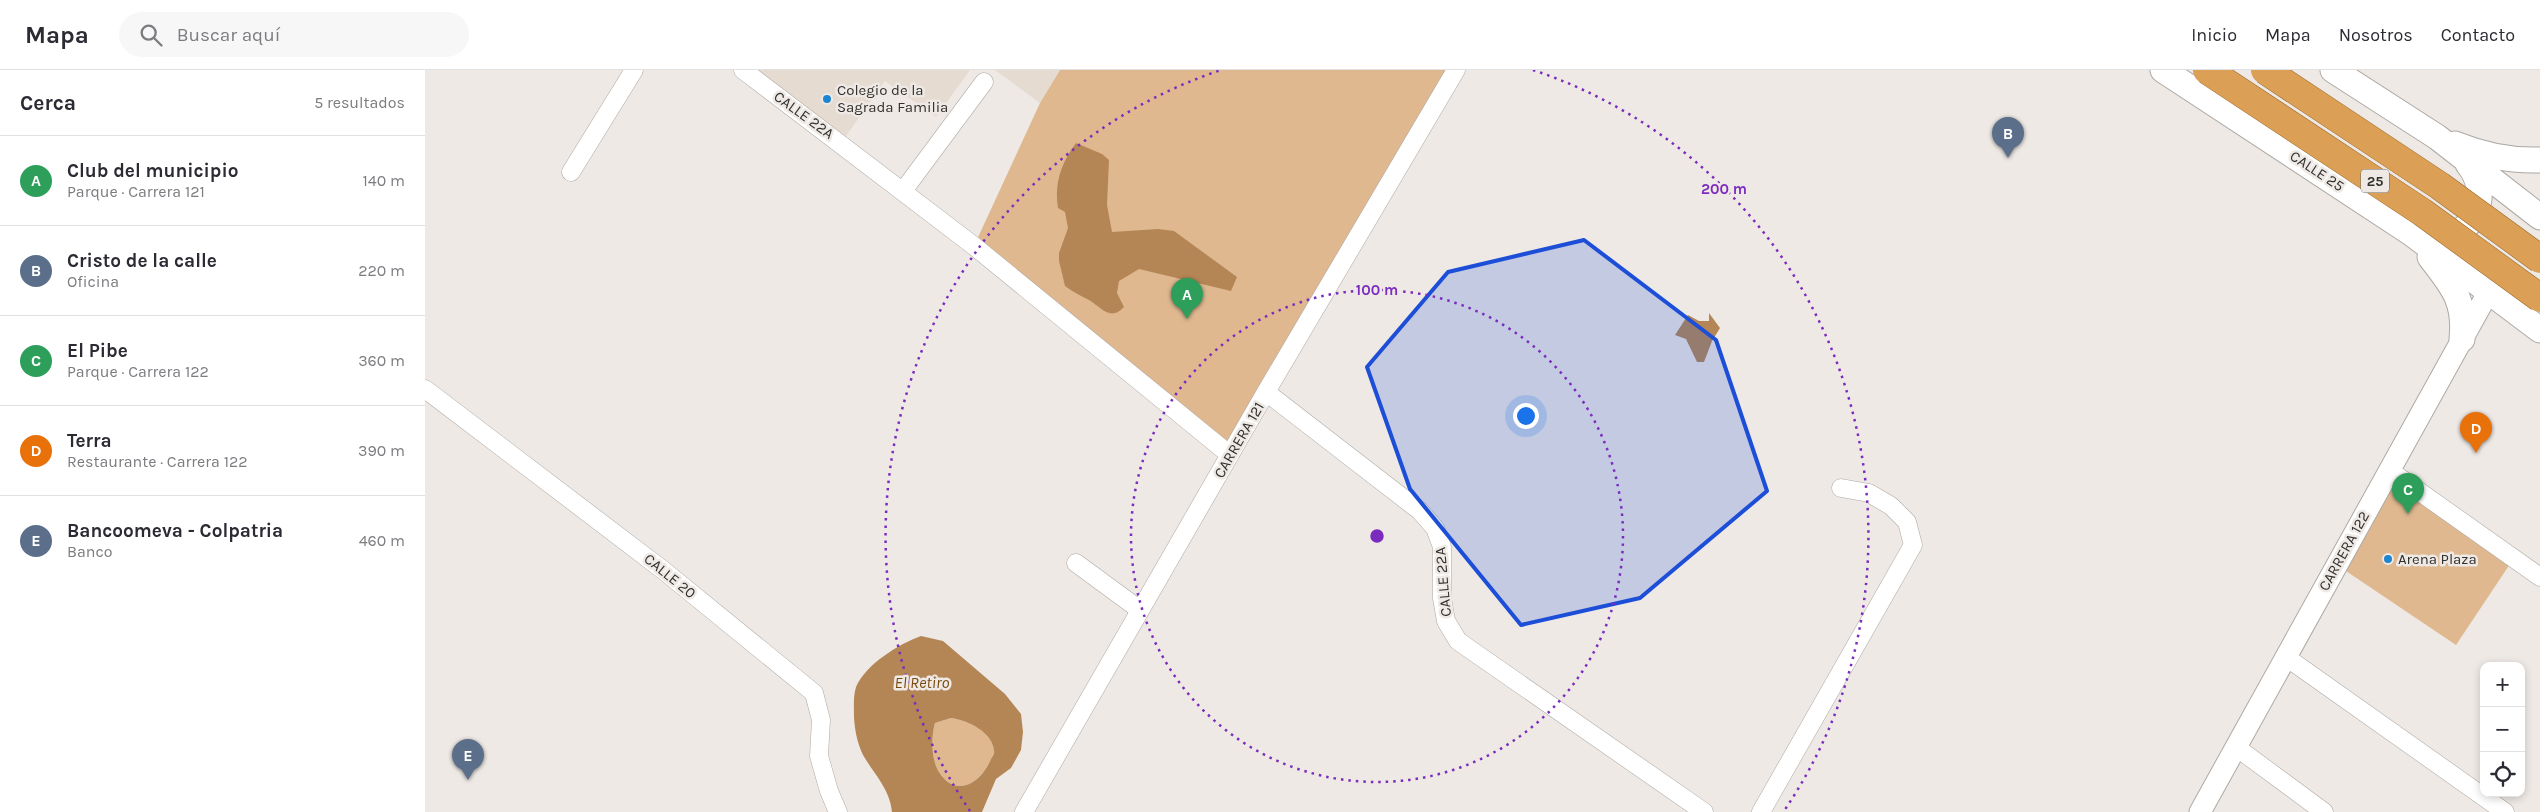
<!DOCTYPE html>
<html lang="es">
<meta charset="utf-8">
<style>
:root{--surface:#fff;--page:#f7f7f7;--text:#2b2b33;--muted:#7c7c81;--line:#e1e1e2;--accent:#7c3aed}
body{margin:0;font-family:Karla,sans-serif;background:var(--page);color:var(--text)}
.controls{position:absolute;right:15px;bottom:15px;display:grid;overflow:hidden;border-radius:10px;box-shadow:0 2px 8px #0003}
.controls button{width:45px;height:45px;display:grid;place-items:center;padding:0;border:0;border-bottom:1px solid var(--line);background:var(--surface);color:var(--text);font:25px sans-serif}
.you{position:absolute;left:1100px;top:345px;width:18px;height:18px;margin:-12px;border:4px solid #fff;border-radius:50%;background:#1a73e8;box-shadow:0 0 0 8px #1a73e833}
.badge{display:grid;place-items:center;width:32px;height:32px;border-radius:50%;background:var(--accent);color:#fff;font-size:16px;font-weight:700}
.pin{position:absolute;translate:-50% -41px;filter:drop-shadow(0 1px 2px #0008)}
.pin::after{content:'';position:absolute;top:26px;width:18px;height:15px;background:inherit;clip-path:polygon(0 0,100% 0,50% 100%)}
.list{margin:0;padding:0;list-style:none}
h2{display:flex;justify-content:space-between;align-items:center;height:65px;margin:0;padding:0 20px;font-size:21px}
h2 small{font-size:16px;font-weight:400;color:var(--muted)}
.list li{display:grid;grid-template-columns:32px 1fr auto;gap:15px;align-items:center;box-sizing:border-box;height:90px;padding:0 20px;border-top:1px solid var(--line)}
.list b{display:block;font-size:19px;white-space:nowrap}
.list p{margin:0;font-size:16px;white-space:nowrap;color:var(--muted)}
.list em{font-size:16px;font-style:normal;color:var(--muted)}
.icon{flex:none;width:28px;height:28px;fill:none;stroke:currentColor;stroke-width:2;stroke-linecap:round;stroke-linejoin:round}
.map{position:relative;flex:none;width:2115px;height:742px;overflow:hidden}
header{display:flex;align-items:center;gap:30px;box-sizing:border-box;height:70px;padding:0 25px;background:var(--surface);border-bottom:1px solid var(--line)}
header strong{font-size:24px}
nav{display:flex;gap:28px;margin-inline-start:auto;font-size:18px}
.search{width:350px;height:45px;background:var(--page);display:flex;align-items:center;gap:12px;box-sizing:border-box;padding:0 18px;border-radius:28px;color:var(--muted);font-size:19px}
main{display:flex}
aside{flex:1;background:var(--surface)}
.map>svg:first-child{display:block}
.built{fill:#e5dbd1}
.green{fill:#dfb890}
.water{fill:#b58655;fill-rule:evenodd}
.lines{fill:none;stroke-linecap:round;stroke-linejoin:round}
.minor-casing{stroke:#ada9a5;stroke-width:19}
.tertiary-casing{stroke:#ada9a5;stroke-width:23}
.secondary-casing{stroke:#ada9a5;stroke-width:27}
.minor{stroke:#fff;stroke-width:18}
.tertiary{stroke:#fff;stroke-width:21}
.secondary{stroke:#fff;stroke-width:25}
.trunk-bridge-casing{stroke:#9a692c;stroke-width:29;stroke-linecap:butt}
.trunk-bridge{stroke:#db9f56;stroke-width:28}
.marked{fill:#1d4ed8;fill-opacity:0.2;stroke:#1d4ed8;stroke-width:4;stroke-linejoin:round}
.ring{fill:none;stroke:#7b2cbf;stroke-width:2.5;stroke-dasharray:2.5 5}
.poi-dot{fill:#2085d0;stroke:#eee9e5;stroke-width:2}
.labels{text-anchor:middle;stroke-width:5;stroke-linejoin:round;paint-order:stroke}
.shield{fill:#eee9e5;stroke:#6a6865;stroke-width:1}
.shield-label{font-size:14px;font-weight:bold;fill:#31302e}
.poi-label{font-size:15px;fill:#31302e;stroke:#eee9e5;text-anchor:start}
.street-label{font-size:15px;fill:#31302e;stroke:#eee9e5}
.water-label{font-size:16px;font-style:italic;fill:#77490b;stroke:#eee9e5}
.centre{fill:#7b2cbf;stroke:#eee9e5;stroke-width:2.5}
.ring-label{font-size:15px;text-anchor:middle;font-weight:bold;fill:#7b2cbf;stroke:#eee9e5;stroke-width:5;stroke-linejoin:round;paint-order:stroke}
</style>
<header>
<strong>Mapa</strong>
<div class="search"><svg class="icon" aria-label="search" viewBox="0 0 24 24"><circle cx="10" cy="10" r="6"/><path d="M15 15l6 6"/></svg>Buscar aquí</div>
<nav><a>Inicio</a><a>Mapa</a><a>Nosotros</a><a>Contacto</a></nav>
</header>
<main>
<aside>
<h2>Cerca<small>5 resultados</small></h2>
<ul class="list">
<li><span class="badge" style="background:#2e9e5b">A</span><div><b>Club del municipio</b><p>Parque · Carrera 121</p></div><em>140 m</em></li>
<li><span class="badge" style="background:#5c6f8a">B</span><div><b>Cristo de la calle</b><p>Oficina</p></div><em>220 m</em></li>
<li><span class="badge" style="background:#2e9e5b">C</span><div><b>El Pibe</b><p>Parque · Carrera 122</p></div><em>360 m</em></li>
<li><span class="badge" style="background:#e8710a">D</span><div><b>Terra</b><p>Restaurante · Carrera 122</p></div><em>390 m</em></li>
<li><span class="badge" style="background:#5c6f8a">E</span><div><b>Bancoomeva - Colpatria</b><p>Banco</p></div><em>460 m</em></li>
</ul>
</aside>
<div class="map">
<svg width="2115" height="742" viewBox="0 0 2115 742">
<rect width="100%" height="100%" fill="#eee9e5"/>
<path class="built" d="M318 0H545L511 47 460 11 416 73Z
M570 0H635L615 33Z"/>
<path class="green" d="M635 0H1031L805 385 549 176 615 33Z
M1964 400 2089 488 2031 575 1912 495Z
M526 648C542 650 569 662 569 681 570 684 567 688 565 691 555 714 530 728 514 702 506 689 506 668 510 653Z"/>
<path class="water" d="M651 73 677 84 684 90 682 135 687 162 733 159 749 161 812 207 806 221 714 199 694 211 692 223 699 237C685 252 676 237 664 230 656 226 648 222 640 216L634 191V183L643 158 640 142 633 138C629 114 636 93 651 73Z
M1284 243 1295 258 1287 271 1279 292H1272L1261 269 1250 265 1263 245 1274 251H1284Z
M496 566 518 571 580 624 596 644 598 662 596 680 586 698 571 709 557 742H467C465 719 449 704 438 685 432 672 430 661 429 648 429 638 428 627 431 617 441 594 474 574 496 566ZM526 648C542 650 568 662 569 681 570 684 567 687 565 691 555 714 530 728 514 702 506 689 506 668 510 653Z"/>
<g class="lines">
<defs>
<path id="minor" d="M318 0 549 176 805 385
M146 102 209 0
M478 121 559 12
M0 319 238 500 389 623 396 650 394 686 404 721 413 742
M841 322 995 441 1010 458 1017 477V528L1021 551 1033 571 1279 742
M1964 400 2115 507
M651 493 715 540
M1861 587 2080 742
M1811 677 1899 742
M599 742 841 322 1031 0
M1336 742 1488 475 1482 452 1466 436 1444 423 1416 418"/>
<path id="tertiary" d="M1775 742 2064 221"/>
<path id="secondary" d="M1738 0 1986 163 2115 260
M1908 0 2012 67 2115 147
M2030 74C2057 85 2085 91 2115 90
M2010 169C2049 169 2068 123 2043 94
M2005 187C2027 216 2041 230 2037 269"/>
</defs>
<use href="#minor" class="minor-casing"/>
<use href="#tertiary" class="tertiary-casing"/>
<use href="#secondary" class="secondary-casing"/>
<use href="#minor" class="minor"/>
<use href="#tertiary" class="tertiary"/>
<use href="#secondary" class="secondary"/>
<defs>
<path id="trunk-bridge" d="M1782 0 1997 142 2115 228
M1840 0 2015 116 2115 189"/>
</defs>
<use href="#trunk-bridge" class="trunk-bridge-casing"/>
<use href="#trunk-bridge" class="trunk-bridge"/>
</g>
<path class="marked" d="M1159 170 1291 270 1342 421 1215 528 1096 555 985 419 942 297 1023 202Z"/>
<g class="ring">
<circle cx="952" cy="466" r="246"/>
<path d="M545 741A491 491 0 0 1 796 0M1108 0A491 491 0 0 1 1359 741"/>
</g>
<g class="poi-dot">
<circle cx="402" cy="29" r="5"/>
<circle cx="1963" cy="489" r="5"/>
</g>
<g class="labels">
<rect class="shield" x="1936" y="99.5" width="28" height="23" rx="4"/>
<g class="shield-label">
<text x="1950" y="116">25</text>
</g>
<g class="poi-label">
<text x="412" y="25">Colegio de la<tspan x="412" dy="17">Sagrada Familia</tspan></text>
<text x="1973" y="494">Arena Plaza</text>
</g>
<g class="street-label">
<text transform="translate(379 45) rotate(36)" y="5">CALLE 22A</text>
<text transform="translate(1892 101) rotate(33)" y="5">CALLE 25</text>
<text transform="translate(814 370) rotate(-60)" y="5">CARRERA 121</text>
<text transform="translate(1919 481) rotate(-61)" y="5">CARRERA 122</text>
<text transform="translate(245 506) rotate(39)" y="5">CALLE 20</text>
<text transform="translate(1018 512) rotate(-95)" y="5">CALLE 22A</text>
</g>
<g class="water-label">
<text x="497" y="618">El Retiro</text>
</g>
</g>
<circle cx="952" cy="466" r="8" class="centre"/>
<g class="ring-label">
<text x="1299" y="124">200 m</text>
<text x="952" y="225">100 m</text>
</g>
</svg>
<div class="controls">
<button>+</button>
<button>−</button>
<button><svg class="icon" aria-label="locate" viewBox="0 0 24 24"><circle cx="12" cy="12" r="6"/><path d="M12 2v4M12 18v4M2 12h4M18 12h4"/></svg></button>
</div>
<div class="you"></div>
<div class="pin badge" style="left:762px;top:249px;background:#2e9e5b">A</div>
<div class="pin badge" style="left:1583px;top:88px;background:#5c6f8a">B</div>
<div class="pin badge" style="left:1983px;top:444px;background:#2e9e5b">C</div>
<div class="pin badge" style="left:2051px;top:383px;background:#e8710a">D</div>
<div class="pin badge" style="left:43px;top:710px;background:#5c6f8a">E</div>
</div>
</main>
